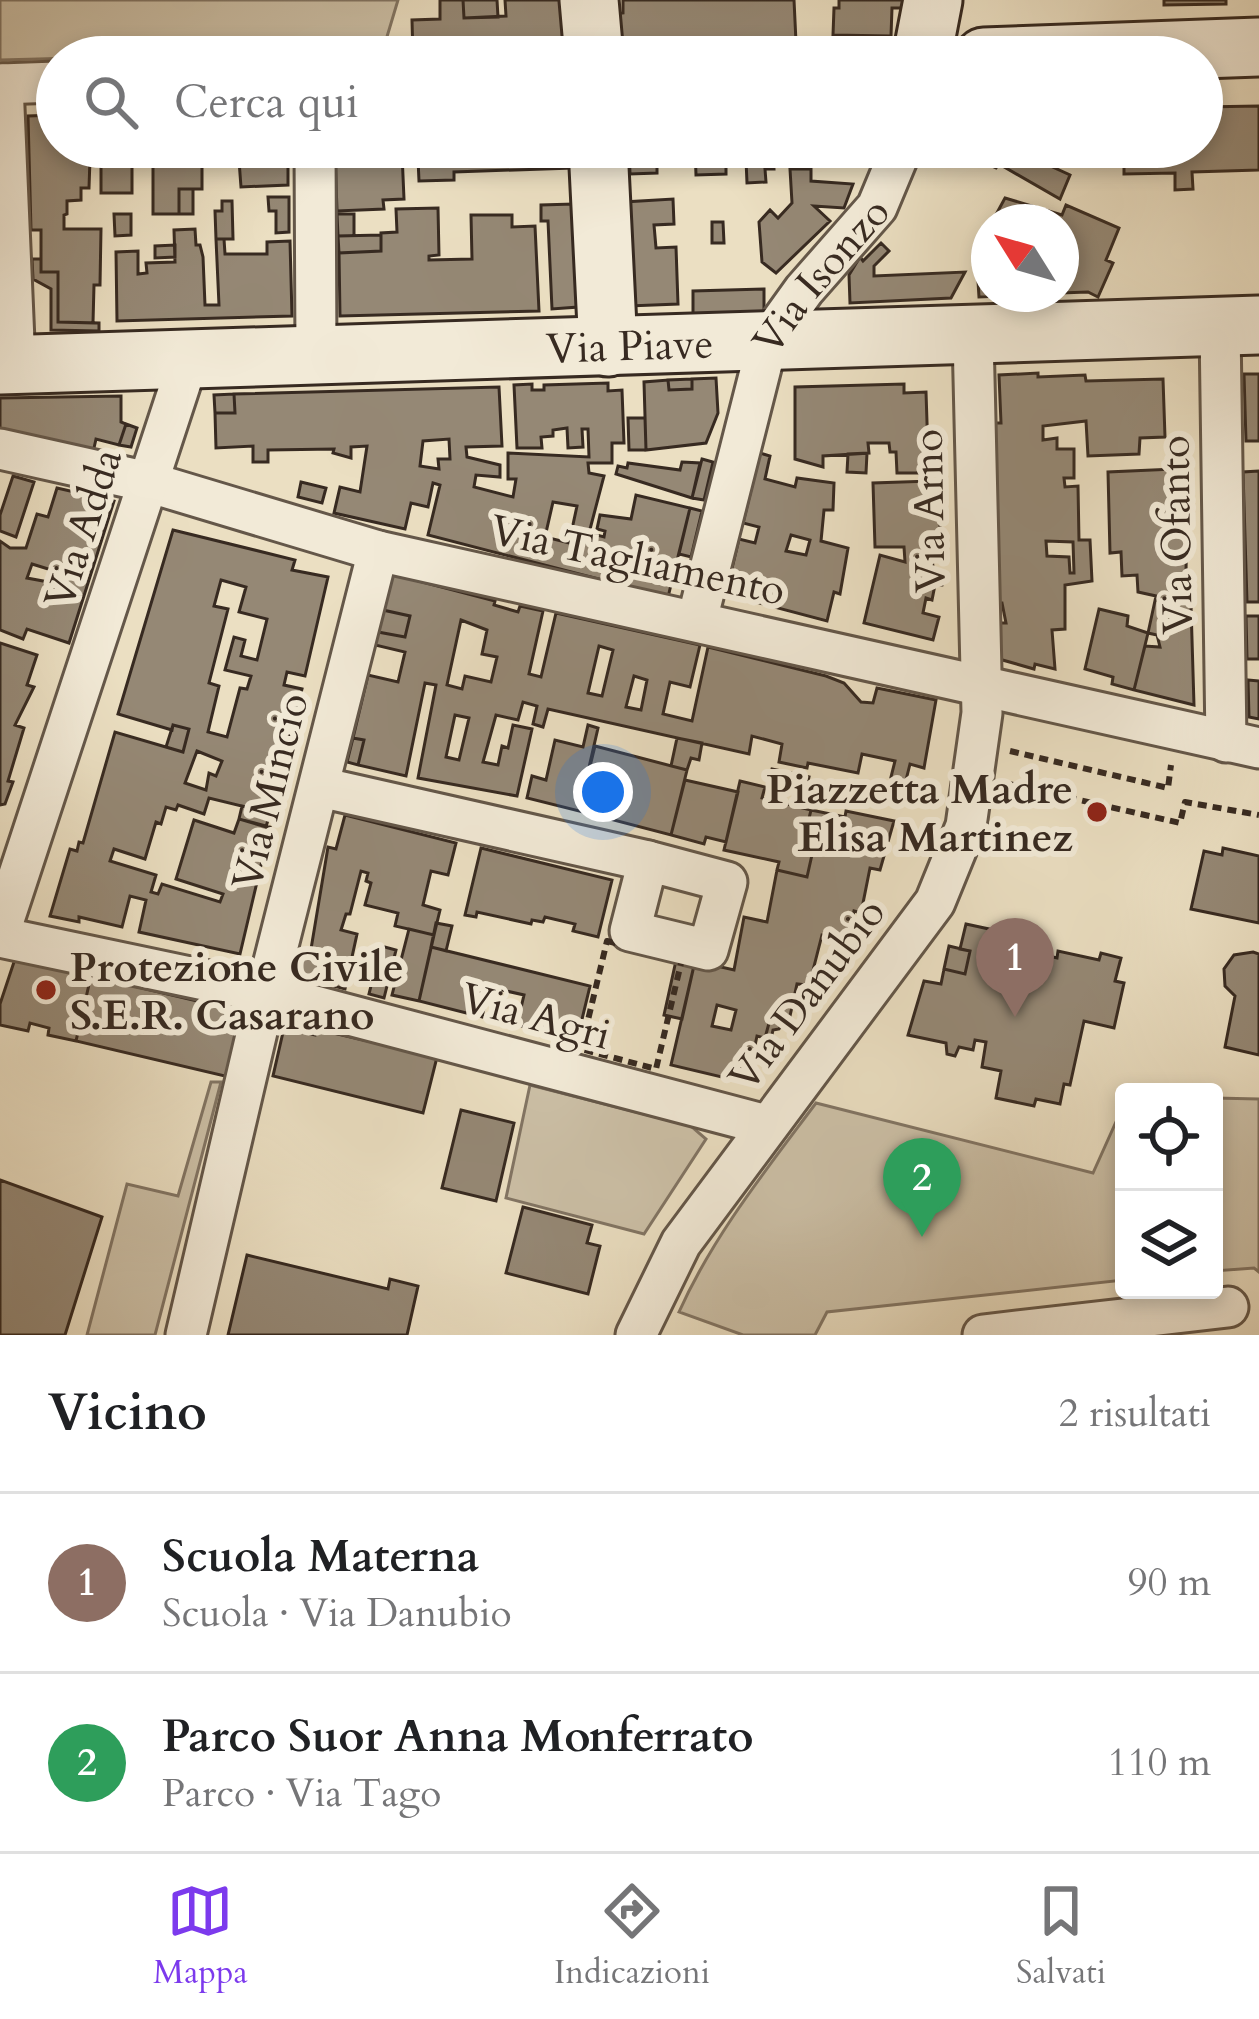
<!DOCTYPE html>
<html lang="it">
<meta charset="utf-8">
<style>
:root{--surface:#fff;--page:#f6f6f6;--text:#202124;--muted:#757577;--line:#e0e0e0;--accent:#7c3aed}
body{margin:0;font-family:Cardo,serif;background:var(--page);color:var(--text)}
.controls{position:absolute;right:36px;bottom:36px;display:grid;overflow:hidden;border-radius:12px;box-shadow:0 6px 18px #0003}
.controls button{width:108px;height:108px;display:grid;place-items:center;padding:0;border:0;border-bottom:3px solid var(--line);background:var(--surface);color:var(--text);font:60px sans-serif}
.compass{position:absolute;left:971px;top:204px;width:108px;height:108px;border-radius:50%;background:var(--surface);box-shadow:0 6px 18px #0003;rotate:307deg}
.you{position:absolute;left:603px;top:792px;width:42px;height:42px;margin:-30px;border:9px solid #fff;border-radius:50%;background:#1a73e8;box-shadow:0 0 0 18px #1a73e833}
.badge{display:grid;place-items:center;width:78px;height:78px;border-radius:50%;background:var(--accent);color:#fff;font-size:39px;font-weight:700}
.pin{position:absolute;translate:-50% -99px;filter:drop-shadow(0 3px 6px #0008)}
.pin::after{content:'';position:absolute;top:63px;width:42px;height:36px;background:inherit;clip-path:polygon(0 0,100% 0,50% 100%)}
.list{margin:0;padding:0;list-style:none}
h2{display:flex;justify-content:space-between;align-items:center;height:156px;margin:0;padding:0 48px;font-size:51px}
h2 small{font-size:39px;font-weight:400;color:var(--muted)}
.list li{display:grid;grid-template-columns:78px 1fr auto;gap:36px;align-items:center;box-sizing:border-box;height:180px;padding:0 48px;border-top:3px solid var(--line)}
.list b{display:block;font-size:45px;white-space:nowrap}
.list p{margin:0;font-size:39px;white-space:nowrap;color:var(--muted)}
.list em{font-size:39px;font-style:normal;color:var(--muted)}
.icon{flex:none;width:66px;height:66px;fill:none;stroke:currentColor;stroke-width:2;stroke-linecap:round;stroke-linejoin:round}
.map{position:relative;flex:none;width:1259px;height:1335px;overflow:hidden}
.search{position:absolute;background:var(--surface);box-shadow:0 6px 18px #0003;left:36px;right:36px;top:36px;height:132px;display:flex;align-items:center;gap:30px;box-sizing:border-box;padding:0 42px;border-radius:66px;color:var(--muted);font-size:45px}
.sheet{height:516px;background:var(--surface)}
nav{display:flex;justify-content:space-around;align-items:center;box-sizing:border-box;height:168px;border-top:3px solid var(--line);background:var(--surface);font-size:33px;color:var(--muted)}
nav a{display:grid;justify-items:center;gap:6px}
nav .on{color:var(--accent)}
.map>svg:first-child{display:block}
.green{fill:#ccc0a7;stroke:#827564;stroke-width:3}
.building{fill:#958875;stroke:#372a21;stroke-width:3;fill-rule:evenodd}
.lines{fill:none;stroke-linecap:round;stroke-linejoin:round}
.street-casing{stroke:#645749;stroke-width:45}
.secondary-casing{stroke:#372a21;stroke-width:63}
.path{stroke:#372a21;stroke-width:6;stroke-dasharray:9 6;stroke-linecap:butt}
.street{stroke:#f2ead7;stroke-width:39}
.secondary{stroke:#f2ead7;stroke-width:57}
.poi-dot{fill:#8f2418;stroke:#f2ead7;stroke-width:4.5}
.labels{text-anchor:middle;stroke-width:12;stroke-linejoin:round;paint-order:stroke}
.street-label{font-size:42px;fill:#372a21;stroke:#f2ead7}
.poi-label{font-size:42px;font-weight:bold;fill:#372a21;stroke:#f2ead7;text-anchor:end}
</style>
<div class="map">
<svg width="1259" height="1335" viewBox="0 0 1259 1335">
<rect width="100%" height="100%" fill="#ebdfc2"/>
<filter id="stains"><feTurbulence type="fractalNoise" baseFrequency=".00167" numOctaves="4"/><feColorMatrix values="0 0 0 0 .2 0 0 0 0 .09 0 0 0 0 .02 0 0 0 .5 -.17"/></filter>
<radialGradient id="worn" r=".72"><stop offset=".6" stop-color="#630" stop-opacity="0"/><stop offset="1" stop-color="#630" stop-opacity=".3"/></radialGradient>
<path class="green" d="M0 0H398L383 50 0 60Z
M211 1082H221L155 1335H87L127 1184 178 1196Z
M530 1085 691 1126 706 1139 644 1234 506 1198Z
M1214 1098 1259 1099V1272L1254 1268 1214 1271Z
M816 1103 1093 1173 1124 1104V1280L827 1312 815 1335H743L679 1312C713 1236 766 1170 816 1103Z"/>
<path class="building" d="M440 0H463L464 18 506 16 505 0H564L565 43 527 44V53L413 57 412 20 440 19Z
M463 0H497L498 17 464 18Z
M623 0H794L796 42 752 44V39L727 40 728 45 616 49 614 14 623 13Z
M839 0H903V8H892L891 36 833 35 834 8H839Z
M1164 0H1226V4L1164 5Z
M565 43 569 55 502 57V53H527V44Z
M1259 106V170L1192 172 1193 189 1175 190V173L1124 174V154H1116V147H1202V107Z
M57 115V147H132V193H101V159H90L89 188H81V200L67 201V214L64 215V229H101L100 285H94L93 323 58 322V272H41V230H31L28 116Z
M153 147H202V189H179V214H153Z
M238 147H278L279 162 288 161V185L241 187Z
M435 147H571L572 168 454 172V180L419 181 418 159 436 158Z
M629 147H688L689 157 657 158V173L630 174Z
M695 147H773L774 169H765L766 182 747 183 746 160H726V174L696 175Z
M951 147H1009L1070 175 1060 199 999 164 996 168Z
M402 153 404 199 383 200 384 209 337 211 335 154Z
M790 169H811V181L853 184 844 208 814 206 830 221 776 273 762 262 759 222 770 210 778 218 792 203Z
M179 189H193V214H179Z
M268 197H289V232L276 233V211H269Z
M1005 198 1062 215 1066 205 1119 228 1106 260 1113 263 1098 297 1088 292 1061 293V222H992Z
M673 199 674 224 654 225 656 248 676 247 678 304 629 306 624 202Z
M222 201H232L233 239H216L215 211H222Z
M573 204 578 307 552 309 548 221H541V205Z
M438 208 439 255 429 256V260L472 259 471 215H512V227L535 226 539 311 340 316 339 253 381 251V233L397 232 396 209Z
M114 214H131V235L115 236Z
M337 214H354V236H338Z
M712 222H723L724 243H712Z
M195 229 196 245H200L203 257 205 305H219L216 239H224L225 254H267V242L290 241 292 316 117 321 116 252 138 251V274L147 273 146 263 175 262 174 230Z
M381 235V251L339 253 338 236Z
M881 243 889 251 874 266V276L965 272 951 298 850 303 849 275 860 257 863 261Z
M175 245V257L155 258V246Z
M32 259H41V272H58V322L99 323V331L51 330V289L33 279Z
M977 265 989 267V294H1046L979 297Z
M764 289V319L693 321V291Z
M1038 373V377L1085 375 1086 381 1163 379 1165 437 1140 438 1139 454 1088 456 1086 421 1043 426V440L1057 438V449H1074V478H1064L1065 487 1078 486 1079 540H1090L1092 581 1065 585V629L1052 630 1055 669 1035 664 1034 669 999 659 998 623H1006L1002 603H997L995 441H985V423H1001L999 375ZM1046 541 1073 542 1074 573H1070L1069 557 1047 556Z
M1244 374H1259V441H1246Z
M716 378 718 413 706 443 646 450 644 382 668 380 669 390 692 389V379Z
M692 379V389L669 390 668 380Z
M608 383V391L622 390 624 443H612V463H588L589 473 604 476 589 533 604 537 605 531 597 529 600 515 631 519 636 495 690 508 668 597 428 535 440 485 433 483 428 507 411 503 405 529 334 513 340 487 360 492 367 446 351 447V458L333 453 334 449 268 450V462H253V446L216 448 215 413H235L234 394 499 387 502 446 466 447 467 457 500 465V477L476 475 474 487 513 497 516 479H508V453L589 457 588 429H582L583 447 568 448 567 428 553 430V436L541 437 542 448H517L514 385 532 384V390H544V385ZM449 439 450 459H438L439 469 420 466 423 441ZM553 502 577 506 569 543 545 537Z
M904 384V393L926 392 928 452H936L937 473H897L896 452H890L889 443H868L869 453 823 456V467L795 459V387Z
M234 394 235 413H215L214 395Z
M121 396V422L126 424 119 445 96 439 92 457 0 434V398Z
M628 418H645L646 450H629Z
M126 424 137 428 131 447 119 445Z
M760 453 770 456 765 479 795 487 797 478 834 483 833 510H824L821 541 848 548 840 594 834 592 827 621 733 596 735 587 728 585 739 539 755 543 759 527 743 523ZM791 535 810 540 806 555 786 551Z
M867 453 866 473 847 472 848 454Z
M702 459 713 462 704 500 692 498Z
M682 462 700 463 692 498 616 474 618 466 627 468 628 463 680 470Z
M1174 469 1176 504 1187 503 1186 573H1190L1194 705 1134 690 1145 646 1160 647 1157 635 1148 633 1156 596 1138 592 1137 575 1122 576 1121 552 1110 553 1108 472Z
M1259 471V602H1247L1243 472Z
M13 476 34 482 16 537 0 531V515Z
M931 481V512H940V537H931L933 568 944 572 942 585H935L932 600 926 598 923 613 939 617 933 640 864 623 880 555 905 562 904 547H875L873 483Z
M301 482 326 488 322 503 298 497Z
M57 488 114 501 69 643 27 629 23 639 0 630V541L10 548H26L37 514 48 517ZM32 564 58 572 54 583 27 578Z
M690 508 702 511 691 557 679 554Z
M173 530 295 560 292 570 328 577 305 676 287 672 284 685 302 689 270 813 209 798 204 814 178 805 176 810 166 807 161 824 156 822 145 859 114 849 110 861 156 875 151 892 158 894 162 884 220 902 223 894 176 879 194 820 234 833 239 819 270 827 240 954 139 932 146 900 130 896 122 927 79 917V922L50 916 70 849 77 851 79 842 83 843 115 732 183 752 189 729 173 725 172 730 118 714ZM221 580 246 587 239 612 267 619 257 660 241 656 245 640 234 637 225 670 251 676 247 689 240 688 227 737 208 732 219 686 209 683 228 609 214 606ZM197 751 222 761 216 776 209 773 206 790 185 783Z
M392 574 495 601 494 605 518 612 520 606 543 611 529 674 541 677 556 613 700 645 690 687 670 682 663 714 692 721 708 647 826 676 844 683 861 702 873 703 877 688 936 700 924 768 910 764 906 780 891 777 895 761 862 754 858 773 808 763 807 768 779 762 782 744 752 736 749 754 548 709 543 727 533 724 537 706 523 702 518 720 496 715 483 762 498 765 502 746 508 748 513 725 532 729 517 796 418 778 436 685 425 683 406 776 358 765 364 740 353 738 368 675 398 682 405 652 375 645 378 632 405 637 410 616 383 610ZM461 620 487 630 482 654 497 657 491 682 465 676 462 689 447 685ZM599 646 613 650 602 696 588 693ZM634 676 647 680 641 710 626 707ZM455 715 469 718 459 760 446 757Z
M1099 609 1128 616 1127 626 1148 633 1134 690 1112 684 1113 677 1085 669Z
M383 610 410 616 405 637 378 632Z
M1246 616H1259V659H1247Z
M0 643 37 655 27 685 34 687 15 725 24 728 8 781 13 782 5 804 0 805Z
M1248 680 1259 681V719L1249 717Z
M173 725 189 729 183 752 166 747Z
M588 725 598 728 579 811 527 798 532 776 546 780 555 740 583 747Z
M353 738 364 740 358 765 347 762Z
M677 738 702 743 699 760 691 758 687 770 671 766Z
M595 746 687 770 671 835 579 811Z
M772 769 809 777 807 786 770 777Z
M685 780 738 792 726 842 706 837 704 844 671 835Z
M740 781 765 787 762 798 811 810 805 835 816 837 807 877 777 870 779 862 724 850Z
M242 806 270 813 266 827 239 819Z
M811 810 845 817 846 811 894 821 880 870 870 868 861 913 854 911 847 941 822 935 811 978 808 977 807 985 797 984 790 1016 772 1012 765 1038 757 1036 747 1083 671 1065 695 961 734 970 744 917 767 922 777 870 807 877 816 837 805 835ZM717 1005 736 1010 731 1030 712 1026Z
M345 815 456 843 448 875 431 871 423 905 440 910 434 935 395 926 398 913 365 905 371 883 366 881 368 873 361 871 350 914H346L341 930 357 934 345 989 298 977 304 953 310 955 328 847 336 849Z
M481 848 612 880 598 937 573 931 575 924 545 917 543 922 532 920 531 924 477 912 476 917 465 915Z
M1223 848 1259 856V923L1191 909 1204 851 1222 855Z
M436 923 452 926 446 951 431 947Z
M966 924 989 929 988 936 1023 944 1022 950 1057 958 1058 951 1099 960 1101 953 1121 958 1115 981 1124 983 1114 1028 1084 1021 1070 1085 1064 1084 1060 1104 1036 1099 1034 1106 996 1098 1001 1071 982 1067 986 1042 975 1040 973 1050 959 1047 955 1056 947 1054 946 1043 908 1035 924 981 941 984 944 969 965 974 970 951 960 949Z
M409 929 434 935 419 1001 392 995Z
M381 946 396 950 384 998 369 994Z
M949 946 970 951 965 974 944 969Z
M431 947 590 986 577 1040 517 1025 524 995 489 987 482 1017 419 1001Z
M1253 952 1259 954V1055L1225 1047 1235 996 1225 986 1224 969 1234 955Z
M677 956 695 961 682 1019 664 1015Z
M15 959 91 976 76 1041 48 1035 49 1028 30 1023 28 1031 0 1025V1004Z
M91 976 244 1012 229 1077 76 1041Z
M772 1012 785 1015V1019L779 1029 773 1030 771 1039 765 1038Z
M284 1028 315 1035 316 1029 437 1057 423 1113 273 1076Z
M461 1110 514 1123 496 1201 442 1188Z
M0 1180 102 1217 65 1335H0Z
M523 1207 592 1225 587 1243 600 1246 588 1294 506 1273Z
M247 1255 388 1289 390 1279 418 1286 407 1335H228Z"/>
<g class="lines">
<defs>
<g id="street">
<path d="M0 84 57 82"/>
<path d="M3 84 15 365"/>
<path d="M315 147 316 353"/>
<path d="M1220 327 1226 742"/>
<path d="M0 449 148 482 378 551 1259 748"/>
<path id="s1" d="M697 620 768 340 804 290 877 207 902 147"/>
<path d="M320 787 648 861"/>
<path d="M648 861 727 882 708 950 630 931Z"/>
<path d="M0 932 189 358"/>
<path d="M0 937 266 993 766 1125"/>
<path d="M186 1335 266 993 378 551"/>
<path d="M636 1335 681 1243 935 902 966 826 982 713 973 336"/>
<path d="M983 1335 1228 1307"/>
</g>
<g id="secondary">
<path d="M589 0 594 57"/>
<path d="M922 57 933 0"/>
<path d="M984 57 1259 47"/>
<path d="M598 147 608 347"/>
<path id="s2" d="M0 365 1259 325"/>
</g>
</defs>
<use href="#street" class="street-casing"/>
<use href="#secondary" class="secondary-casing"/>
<path class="path" d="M1010 751 1168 788 1171 765
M1009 784 1180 823 1185 802 1259 815
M607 941 682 959 656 1069 581 1049Z"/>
<use href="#street" class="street"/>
<use href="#secondary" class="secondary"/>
</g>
<g class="poi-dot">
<circle cx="1097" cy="812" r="12"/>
<circle cx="46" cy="990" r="12"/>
</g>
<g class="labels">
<g class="street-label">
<text dy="15" stroke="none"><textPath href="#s1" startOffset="372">Via Isonzo</textPath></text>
<text dy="15" stroke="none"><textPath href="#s2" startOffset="630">Via Piave</textPath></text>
<text transform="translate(928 511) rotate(-91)" y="15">Via Arno</text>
<text transform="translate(82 528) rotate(-72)" y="15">Via Adda</text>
<text transform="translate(1175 535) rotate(-91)" y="15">Via Ofanto</text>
<text transform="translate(638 559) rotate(12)" y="15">Via Tagliamento</text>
<text transform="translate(269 791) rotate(-76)" y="15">Via Mincio</text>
<text transform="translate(806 994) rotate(-53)" y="15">Via Danubio</text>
<text transform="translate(536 1015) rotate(15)" y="15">Via Agri</text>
</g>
<g class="poi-label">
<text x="1073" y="803">Piazzetta Madre<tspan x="1073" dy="48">Elisa Martinez</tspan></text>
<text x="70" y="981" text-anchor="start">Protezione Civile<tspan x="70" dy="48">S.E.R. Casarano</tspan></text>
</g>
</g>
<rect width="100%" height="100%" filter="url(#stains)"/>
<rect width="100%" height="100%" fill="url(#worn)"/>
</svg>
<div class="controls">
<button><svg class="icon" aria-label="locate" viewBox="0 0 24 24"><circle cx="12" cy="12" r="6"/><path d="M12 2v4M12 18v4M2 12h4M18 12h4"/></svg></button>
<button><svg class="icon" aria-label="layers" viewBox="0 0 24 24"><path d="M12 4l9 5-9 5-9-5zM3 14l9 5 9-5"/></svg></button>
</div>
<svg class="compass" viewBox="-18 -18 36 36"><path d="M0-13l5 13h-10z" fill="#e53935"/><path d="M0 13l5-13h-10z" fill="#757577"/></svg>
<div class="you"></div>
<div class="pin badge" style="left:1015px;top:1017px;background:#8d6e63">1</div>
<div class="pin badge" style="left:922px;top:1237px;background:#2e9e5b">2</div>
<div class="search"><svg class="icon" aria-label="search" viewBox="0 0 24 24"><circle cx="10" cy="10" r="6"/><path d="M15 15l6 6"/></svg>Cerca qui</div>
</div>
<section class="sheet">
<h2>Vicino<small>2 risultati</small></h2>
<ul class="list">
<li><span class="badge" style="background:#8d6e63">1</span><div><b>Scuola Materna</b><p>Scuola · Via Danubio</p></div><em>90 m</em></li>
<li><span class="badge" style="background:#2e9e5b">2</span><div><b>Parco Suor Anna Monferrato</b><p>Parco · Via Tago</p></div><em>110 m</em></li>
</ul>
</section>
<nav>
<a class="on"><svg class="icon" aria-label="map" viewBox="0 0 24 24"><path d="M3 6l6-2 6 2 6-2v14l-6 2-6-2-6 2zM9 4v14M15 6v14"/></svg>Mappa</a>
<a><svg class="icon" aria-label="directions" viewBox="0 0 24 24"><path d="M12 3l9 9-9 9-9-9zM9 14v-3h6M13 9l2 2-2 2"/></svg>Indicazioni</a>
<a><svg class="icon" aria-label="saved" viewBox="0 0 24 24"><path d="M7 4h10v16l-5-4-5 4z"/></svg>Salvati</a>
</nav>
